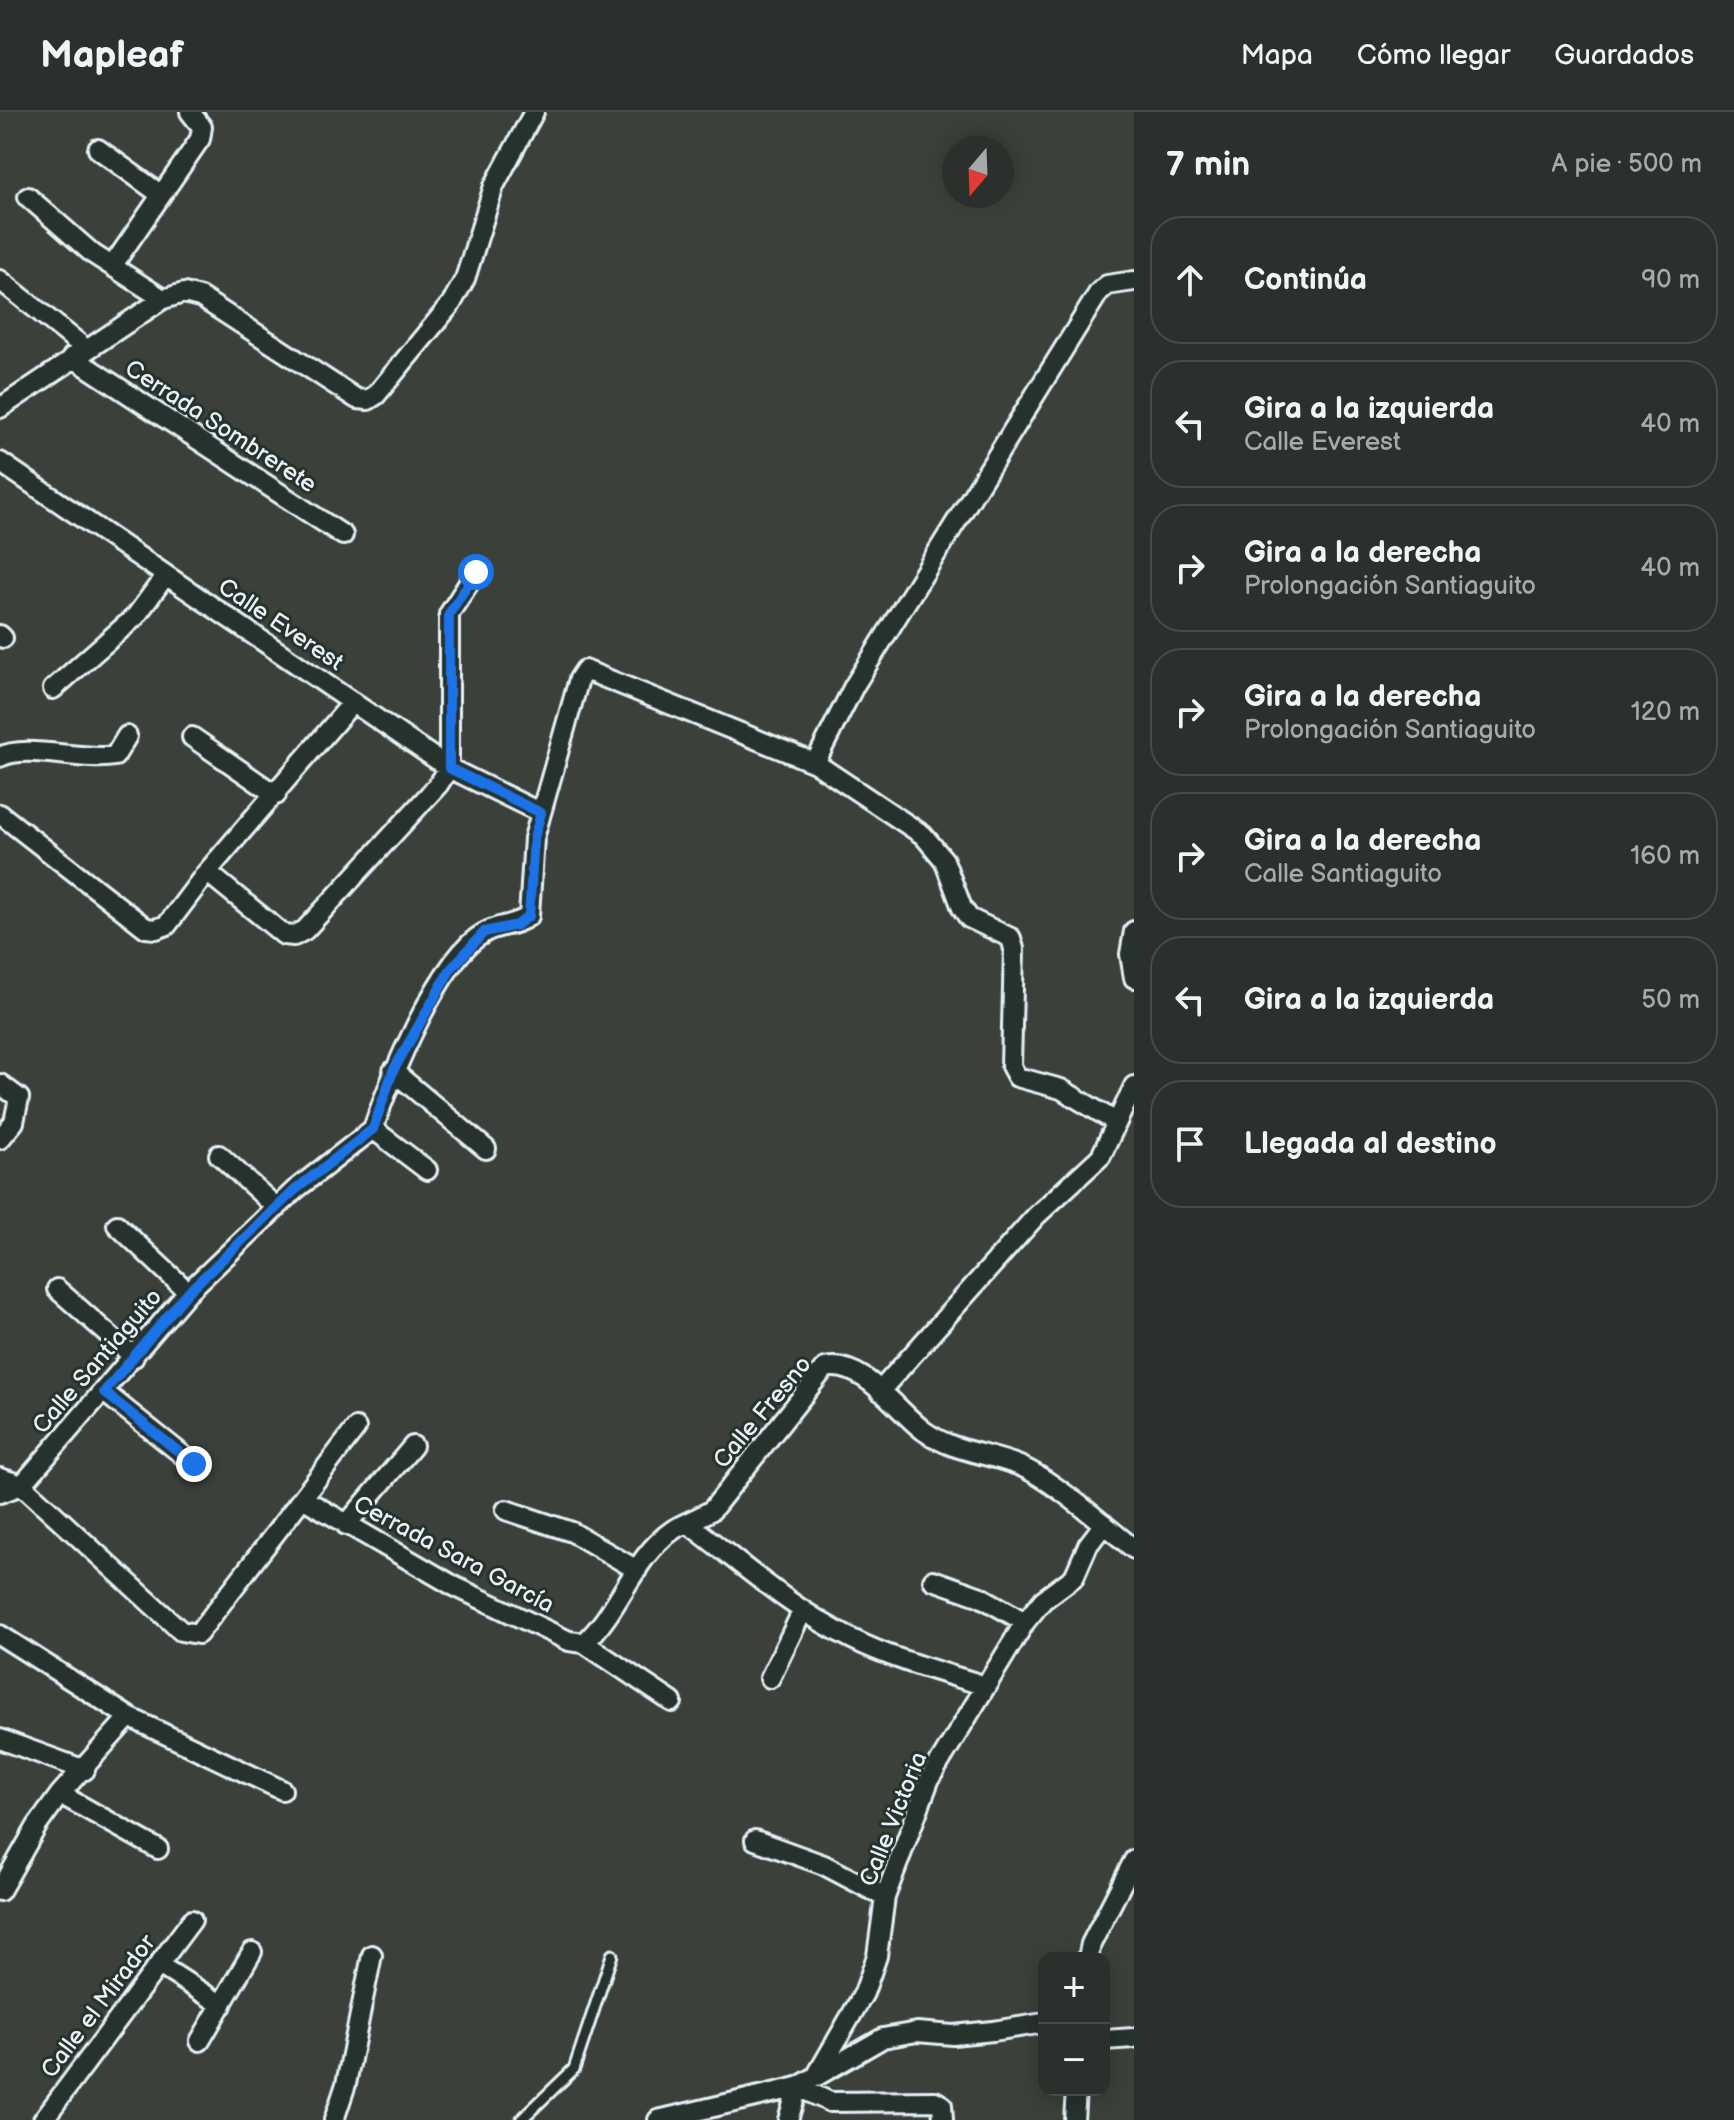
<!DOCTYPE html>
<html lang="es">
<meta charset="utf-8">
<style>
:root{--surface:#2c302c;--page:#343834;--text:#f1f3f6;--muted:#a6a9a9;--line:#484b48}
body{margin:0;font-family:"Balsamiq Sans",sans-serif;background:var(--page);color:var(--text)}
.controls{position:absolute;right:24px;bottom:24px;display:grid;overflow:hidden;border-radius:16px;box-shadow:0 4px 20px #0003}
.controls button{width:72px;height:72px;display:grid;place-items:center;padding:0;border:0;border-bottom:2px solid var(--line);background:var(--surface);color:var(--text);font:40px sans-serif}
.compass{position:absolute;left:942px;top:24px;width:72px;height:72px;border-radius:50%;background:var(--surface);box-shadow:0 4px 20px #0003;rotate:199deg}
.stop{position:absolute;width:24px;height:24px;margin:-18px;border:6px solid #1a73e8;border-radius:50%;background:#fff}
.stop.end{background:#1a73e8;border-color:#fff;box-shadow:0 2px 8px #0008}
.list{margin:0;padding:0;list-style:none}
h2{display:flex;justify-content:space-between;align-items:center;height:104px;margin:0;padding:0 32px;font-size:34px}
h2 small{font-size:26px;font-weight:400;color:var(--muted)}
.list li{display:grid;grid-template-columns:52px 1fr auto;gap:24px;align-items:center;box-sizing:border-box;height:128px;margin:0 16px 16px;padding:0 16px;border:2px solid var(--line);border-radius:32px}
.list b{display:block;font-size:30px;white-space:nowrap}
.list p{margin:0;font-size:26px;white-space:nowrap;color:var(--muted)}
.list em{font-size:26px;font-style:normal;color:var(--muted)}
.icon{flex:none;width:44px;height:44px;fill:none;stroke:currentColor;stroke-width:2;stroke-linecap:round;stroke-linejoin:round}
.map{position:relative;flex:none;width:1134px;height:2008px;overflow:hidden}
header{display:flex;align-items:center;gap:48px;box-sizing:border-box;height:112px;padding:0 40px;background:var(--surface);border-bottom:2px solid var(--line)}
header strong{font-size:38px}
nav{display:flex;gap:44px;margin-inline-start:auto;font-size:28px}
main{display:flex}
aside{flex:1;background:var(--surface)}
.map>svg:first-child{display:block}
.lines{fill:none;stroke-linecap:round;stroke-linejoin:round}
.lane-casing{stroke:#e8f1f8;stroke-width:15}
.street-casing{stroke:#e8f1f8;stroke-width:24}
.lane{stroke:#26332d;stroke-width:9}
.street{stroke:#26332d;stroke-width:18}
.route{stroke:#1a73e8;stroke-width:10}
.labels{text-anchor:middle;stroke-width:6;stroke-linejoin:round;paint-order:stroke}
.street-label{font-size:24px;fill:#e8f1f8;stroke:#26332d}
</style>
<header>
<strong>Mapleaf</strong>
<nav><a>Mapa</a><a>Cómo llegar</a><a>Guardados</a></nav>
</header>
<main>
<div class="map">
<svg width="1134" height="2008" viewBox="0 0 1134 2008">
<rect width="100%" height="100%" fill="#3b403a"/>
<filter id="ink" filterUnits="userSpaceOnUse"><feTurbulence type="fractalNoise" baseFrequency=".0125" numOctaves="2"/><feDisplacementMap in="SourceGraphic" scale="16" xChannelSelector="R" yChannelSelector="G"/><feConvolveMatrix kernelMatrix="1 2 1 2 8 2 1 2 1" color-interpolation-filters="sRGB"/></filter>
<g filter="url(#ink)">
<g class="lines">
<defs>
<path id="lane" d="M521 2008 574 1957 612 1843"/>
<path id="street" d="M98 37 160 82
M28 85 93 142 163 187
M113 153 200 27 202 15 190 0
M0 168 86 237
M72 245 343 423
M0 296 163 187 184 181 200 185 357 287 368 288 376 283 451 192 465 167 494 74 534 0
M0 350 449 656 541 701
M0 523 3 526
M53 577 136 504 166 463
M192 625 276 683
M0 645C26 631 82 650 115 644L127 624
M815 651 854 574 1099 180 1107 173 1134 169
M0 702 146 816 156 817 167 813 207 760 353 590
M207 760 284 823 294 824 305 818 438 673 449 656V502L476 460
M1134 819 1130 842 1134 866
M393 959 486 1037
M0 972 19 986 14 1010 0 1027
M373 1017C389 969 439 846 484 821 498 812 514 815 529 804L534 726 579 567 585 558 815 651 923 723 944 748 962 796 969 806 1011 826 1014 837 1011 954 1017 965 1061 977 1116 1010
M373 1017 427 1058
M219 1043 277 1096
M117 1113 188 1180
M57 1177 134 1245
M880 1279 1036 1104 1101 1044 1134 974
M104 1280 194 1352
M0 1366 22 1373 181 1519 198 1522 356 1316
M0 1381 22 1373 188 1180 295 1078 373 1017
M304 1387 454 1474 569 1529 584 1531 672 1590
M506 1398 572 1420 637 1458
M346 1413 413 1334
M690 1413C742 1452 793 1498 852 1527 894 1548 941 1560 986 1574
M933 1468 981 1485 1025 1510
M0 1523 129 1605 282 1678
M584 1531C619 1500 633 1445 673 1418 682 1412 699 1406 712 1398L825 1256C862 1247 896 1298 924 1319 953 1340 988 1341 1020 1354 1051 1367 1107 1415 1134 1437
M770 1566 803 1498
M0 1627 85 1658
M60 1682 158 1737
M755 1728 824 1753 885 1785
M0 1779 37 1714 60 1682 129 1605
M1088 1846 1091 1832 1134 1748
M159 1853 222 1893
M1104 1928 1134 1926
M200 1929 252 1840
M818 1961 864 1881 877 1844 885 1785 930 1666 1025 1510 1043 1488 1074 1465 1088 1433 1104 1412
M43 2008 192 1808
M334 2008 346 1972 372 1843
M658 2008 798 1975 883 1926 917 1920 953 1923 993 1919 1044 1911
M788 2008 798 1975 830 1990 935 1989 942 1993 943 2008
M1074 2008 1076 1978"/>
</defs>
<use href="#lane" class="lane-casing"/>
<use href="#street" class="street-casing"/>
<use href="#lane" class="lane"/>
<use href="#street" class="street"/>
</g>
</g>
<g class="lines" filter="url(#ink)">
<path class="route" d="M194 1352 104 1280 188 1180 295 1078 373 1017 393 959 450 858 484 820 517 813 529 804 534 726 541 701 449 656V502L476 460"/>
</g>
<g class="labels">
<g class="street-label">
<text transform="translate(221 314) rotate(33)" y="8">Cerrada Sombrerete</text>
<text transform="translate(281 512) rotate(34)" y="8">Calle Everest</text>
<text transform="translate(97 1249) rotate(-49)" y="8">Calle Santiaguito</text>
<text transform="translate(762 1300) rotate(-50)" y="8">Calle Fresno</text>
<text transform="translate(454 1442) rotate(28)" y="8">Cerrada Sara García</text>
<text transform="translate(893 1707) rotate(-68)" y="8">Calle Victoria</text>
<text transform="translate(98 1894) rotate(-53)" y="8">Calle el Mirador</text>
</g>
</g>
</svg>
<div class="controls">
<button>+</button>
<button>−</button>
</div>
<svg class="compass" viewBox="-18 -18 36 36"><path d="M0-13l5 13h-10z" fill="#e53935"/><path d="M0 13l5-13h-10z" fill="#a6a9a9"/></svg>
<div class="stop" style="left:476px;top:460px"></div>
<div class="stop end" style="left:194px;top:1352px"></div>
</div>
<aside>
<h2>7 min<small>A pie · 500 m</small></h2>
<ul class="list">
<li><svg class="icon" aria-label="ahead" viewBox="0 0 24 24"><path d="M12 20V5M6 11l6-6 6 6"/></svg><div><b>Continúa</b></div><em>90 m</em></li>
<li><svg class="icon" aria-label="left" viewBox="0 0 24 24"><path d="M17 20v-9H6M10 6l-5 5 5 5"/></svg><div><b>Gira a la izquierda</b><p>Calle Everest</p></div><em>40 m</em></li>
<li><svg class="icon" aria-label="right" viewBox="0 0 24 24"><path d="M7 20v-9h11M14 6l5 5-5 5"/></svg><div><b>Gira a la derecha</b><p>Prolongación Santiaguito</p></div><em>40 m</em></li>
<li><svg class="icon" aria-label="right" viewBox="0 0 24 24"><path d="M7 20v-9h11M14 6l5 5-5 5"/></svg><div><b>Gira a la derecha</b><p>Prolongación Santiaguito</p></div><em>120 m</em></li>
<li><svg class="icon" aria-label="right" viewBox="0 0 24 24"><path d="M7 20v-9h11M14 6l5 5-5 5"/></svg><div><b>Gira a la derecha</b><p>Calle Santiaguito</p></div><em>160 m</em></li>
<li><svg class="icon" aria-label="left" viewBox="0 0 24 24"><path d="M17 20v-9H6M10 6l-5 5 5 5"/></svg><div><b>Gira a la izquierda</b></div><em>50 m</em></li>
<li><svg class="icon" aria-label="arrive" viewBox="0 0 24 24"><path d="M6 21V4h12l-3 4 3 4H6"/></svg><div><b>Llegada al destino</b></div></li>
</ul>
</aside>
</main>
